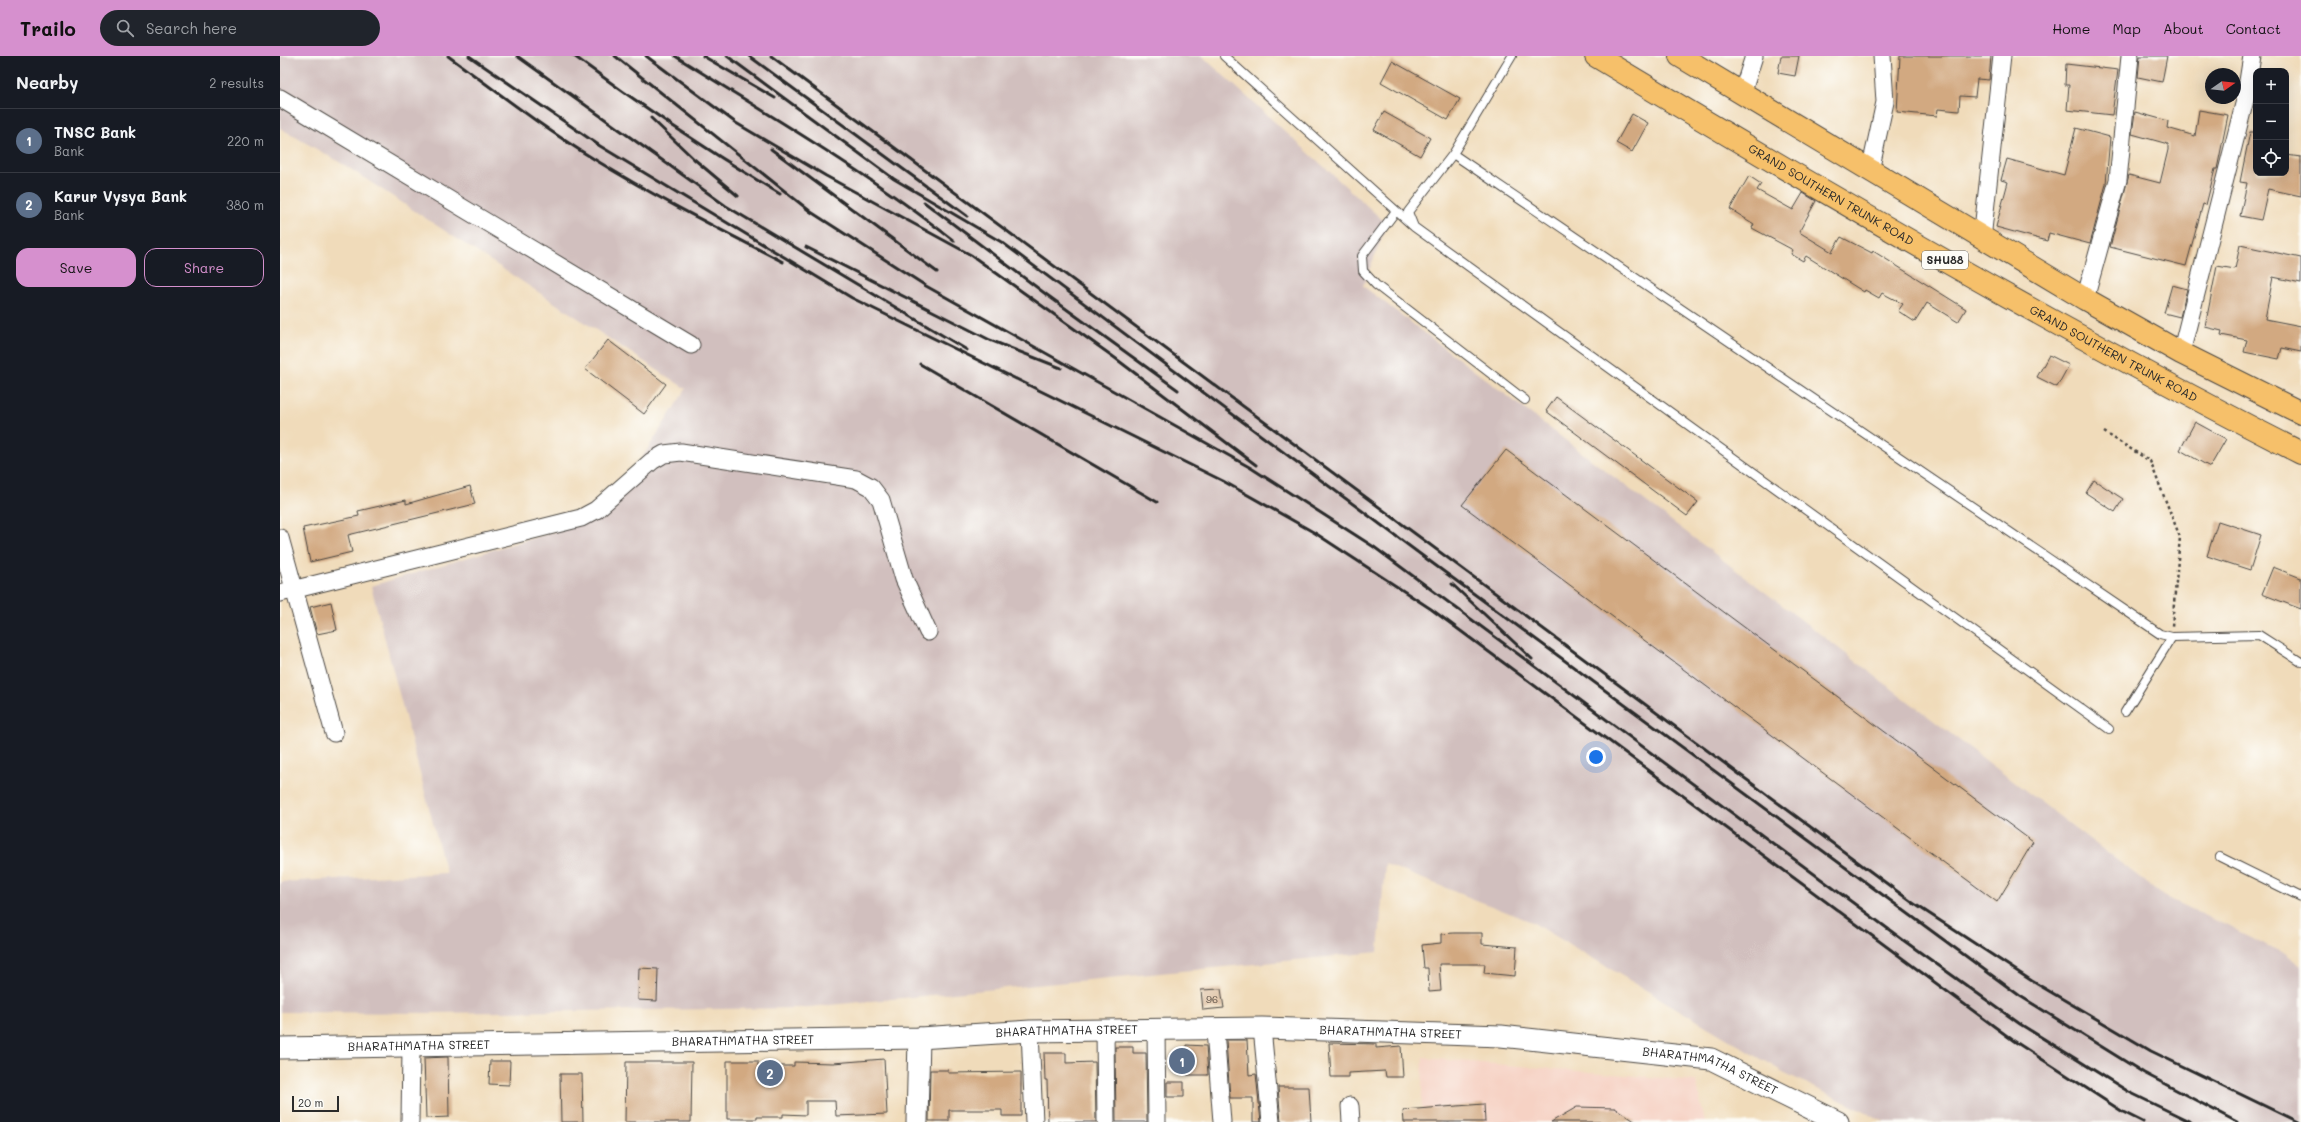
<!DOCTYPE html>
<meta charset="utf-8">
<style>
:root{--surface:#171b24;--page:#20242c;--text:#f1f3f6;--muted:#9ea1a6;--line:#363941;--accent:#d690ce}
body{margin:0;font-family:Mali,sans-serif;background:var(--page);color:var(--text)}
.controls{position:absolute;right:12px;top:12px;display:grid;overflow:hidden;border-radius:8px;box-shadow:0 4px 16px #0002}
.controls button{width:36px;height:36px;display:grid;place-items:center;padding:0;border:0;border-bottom:1px solid var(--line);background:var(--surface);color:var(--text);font:20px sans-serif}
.compass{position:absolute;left:1925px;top:12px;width:36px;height:36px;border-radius:50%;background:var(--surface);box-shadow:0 4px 16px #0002;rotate:76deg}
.scale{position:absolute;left:12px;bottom:10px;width:47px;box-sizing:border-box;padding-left:4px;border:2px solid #2b2b2b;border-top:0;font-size:11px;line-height:14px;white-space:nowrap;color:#2b2b2b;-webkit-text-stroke:3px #fdfcf7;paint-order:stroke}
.you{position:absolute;left:1316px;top:701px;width:14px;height:14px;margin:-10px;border:3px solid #fff;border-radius:50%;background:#1a73e8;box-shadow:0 0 0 6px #1a73e833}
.badge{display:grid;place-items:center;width:26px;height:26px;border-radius:50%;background:var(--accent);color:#fff;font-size:13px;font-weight:700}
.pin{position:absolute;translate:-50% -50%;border:2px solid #fff;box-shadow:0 1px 4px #0006}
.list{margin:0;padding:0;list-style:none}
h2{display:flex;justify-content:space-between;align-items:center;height:52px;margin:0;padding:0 16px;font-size:17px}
h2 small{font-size:13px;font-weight:400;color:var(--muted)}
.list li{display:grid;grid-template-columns:26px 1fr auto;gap:12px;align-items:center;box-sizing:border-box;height:64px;padding:0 16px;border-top:1px solid var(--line)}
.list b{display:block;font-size:15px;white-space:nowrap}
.list p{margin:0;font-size:13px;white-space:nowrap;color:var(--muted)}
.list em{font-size:13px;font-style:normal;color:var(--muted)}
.actions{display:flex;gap:8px;padding:12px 16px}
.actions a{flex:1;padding:9px 0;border:1px solid var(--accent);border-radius:12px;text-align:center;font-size:14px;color:var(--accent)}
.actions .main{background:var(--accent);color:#111}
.icon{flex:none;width:22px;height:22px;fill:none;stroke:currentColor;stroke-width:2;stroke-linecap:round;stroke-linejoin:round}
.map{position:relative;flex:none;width:2021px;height:1066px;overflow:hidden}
header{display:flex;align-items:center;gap:24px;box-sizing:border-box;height:56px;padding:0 20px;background:var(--accent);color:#111}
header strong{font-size:19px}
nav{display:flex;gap:22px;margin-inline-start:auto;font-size:14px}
.search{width:280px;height:36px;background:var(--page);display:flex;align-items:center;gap:10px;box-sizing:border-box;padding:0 14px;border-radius:22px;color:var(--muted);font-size:15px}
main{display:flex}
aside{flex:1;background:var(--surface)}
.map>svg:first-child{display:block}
.built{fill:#f6d2c4}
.industrial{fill:#d1bfbe}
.building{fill:#d2a981}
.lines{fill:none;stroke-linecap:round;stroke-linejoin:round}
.service-casing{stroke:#494540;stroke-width:10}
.minor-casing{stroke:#494540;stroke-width:19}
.tertiary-casing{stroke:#494540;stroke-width:23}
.primary-casing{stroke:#494540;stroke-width:24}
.path{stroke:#494540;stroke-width:2.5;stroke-dasharray:3 3;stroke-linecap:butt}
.service{stroke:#fff;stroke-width:8}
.minor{stroke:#fff;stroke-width:17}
.tertiary{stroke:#fff;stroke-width:21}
.primary{stroke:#f6c06b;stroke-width:22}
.rail{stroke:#2b2b2b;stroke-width:3}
.labels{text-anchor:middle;stroke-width:3;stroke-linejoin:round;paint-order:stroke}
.number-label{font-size:10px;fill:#554a40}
.shield{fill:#fdfcf7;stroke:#6a6a68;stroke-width:1}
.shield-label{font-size:11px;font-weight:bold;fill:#2b2b2b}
.street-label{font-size:12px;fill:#2b2b2b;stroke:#fdfcf7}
</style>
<header>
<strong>Trailo</strong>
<div class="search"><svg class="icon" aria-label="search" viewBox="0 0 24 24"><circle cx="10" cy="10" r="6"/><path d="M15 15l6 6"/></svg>Search here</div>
<nav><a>Home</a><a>Map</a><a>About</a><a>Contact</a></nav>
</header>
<main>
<aside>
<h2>Nearby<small>2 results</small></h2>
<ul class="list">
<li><span class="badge" style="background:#5c6f8a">1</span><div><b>TNSC Bank</b><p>Bank</p></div><em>220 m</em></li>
<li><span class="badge" style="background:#5c6f8a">2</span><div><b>Karur Vysya Bank</b><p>Bank</p></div><em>380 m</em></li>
</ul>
<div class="actions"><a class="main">Save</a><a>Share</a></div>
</aside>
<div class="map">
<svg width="2021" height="1066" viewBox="0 0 2021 1066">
<rect width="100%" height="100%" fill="#fdfcf7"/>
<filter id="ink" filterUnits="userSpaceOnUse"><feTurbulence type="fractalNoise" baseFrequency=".025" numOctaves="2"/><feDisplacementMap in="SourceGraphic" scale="8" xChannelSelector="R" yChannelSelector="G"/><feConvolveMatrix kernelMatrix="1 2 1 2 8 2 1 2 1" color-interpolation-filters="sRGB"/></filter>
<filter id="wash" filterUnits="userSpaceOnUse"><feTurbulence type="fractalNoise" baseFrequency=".012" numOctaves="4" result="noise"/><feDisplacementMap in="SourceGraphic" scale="16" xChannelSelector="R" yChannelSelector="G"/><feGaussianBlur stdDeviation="0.9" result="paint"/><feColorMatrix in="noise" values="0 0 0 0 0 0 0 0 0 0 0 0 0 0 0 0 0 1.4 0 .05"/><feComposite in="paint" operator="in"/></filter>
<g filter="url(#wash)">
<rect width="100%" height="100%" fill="#f0dbba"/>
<path class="built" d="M1143 1002 1416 1025 1425 1066H1141Z"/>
<path class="industrial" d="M0 0H922L1107 168 1083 230 1884 840 2004 897 2021 910V1066H1605L1503 1016 1252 866 1105 808 1098 896 519 952 151 957 0 956V826L166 817 91 530 324 461 406 333 66 110 0 72Z"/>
<g id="blocks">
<path class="building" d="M1501 0H1519L1515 20 1498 17Z
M1620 0H1711L1709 24 1697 23 1695 41 1680 40 1679 55 1658 53 1657 60 1617 56Z
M1860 0H1887L1882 26 1858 21Z
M1112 5 1180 43 1168 64 1101 26Z
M1786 8 1838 14 1832 59 1787 54 1789 29H1785Z
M1919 54 1948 59 1937 113H1935L1926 149 1923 148 1906 210 1830 191 1849 119 1880 127 1888 94V88L1852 78 1855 56 1888 65 1887 72 1915 80Z
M1104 56 1150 82 1140 100 1094 74Z
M1352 58 1368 67 1352 96 1336 87Z
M1796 72 1830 81 1826 128 1810 188 1769 177 1767 185 1716 171 1728 126 1721 124 1727 103 1784 119Z
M1970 76H1976V117H2006V99L2021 101V140L1988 133 1981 164 1960 160 1967 127 1960 126Z
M1469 120 1481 128 1477 134 1513 154 1523 137 1536 145 1519 176 1552 196 1561 181 1592 197 1593 195 1686 253 1678 266 1647 247 1635 266 1618 255 1623 248 1602 237 1599 242 1585 234 1584 236 1526 200 1523 205 1511 198 1513 194 1472 172 1474 168 1450 153Z
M1960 189 2021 202V227L1993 221 1985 263 2021 270V296L2002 292 1999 303 1964 296 1967 284 1941 279 1942 275 1925 271 1937 210 1955 213Z
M1892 229 1907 233 1900 261 1884 257Z
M328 284 386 328 364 358 305 313Z
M1769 299 1789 309 1777 331 1757 321Z
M1276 341 1418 446 1407 460 1266 355Z
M1915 366 1946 383 1930 411 1900 394Z
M1226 394 1753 786 1717 846 1182 449Z
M1814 424 1843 443 1835 456 1806 437Z
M190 430 195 448 68 479 72 496 30 506 23 472 79 460 78 455 126 444V448Z
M1938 465 1981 479 1970 514 1927 500Z
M1993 511 2021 522V553L1982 538Z
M51 546 57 574 37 578 30 551Z
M1174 877H1202V888L1237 891 1235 920 1204 917 1205 908H1159L1161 935 1149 936 1148 912H1144L1142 889 1161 887V878Z
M359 912 378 913 377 945 358 944Z
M941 933 944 952 923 954 921 934Z
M946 984H967L969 1019 976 1018 981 1066H973V1042H950Z
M1049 987 1096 988V992L1121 990 1123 1021H1106L1105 1015 1068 1017V1021H1051Z
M906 989 926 990 928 1019H907Z
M835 991H853V997H866L867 1066H836Z
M764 997H786V1007L815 1006 816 1066H768L767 1024H765Z
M168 1001 169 1061 146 1062 144 1002Z
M604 1003 607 1058 556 1060 555 1045H526V1059L503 1058V1061H477V1063H447V1005H478V1010H514V1006L553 1007Z
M210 1005H230L229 1029 209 1028Z
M346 1006H412L411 1066H345Z
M650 1014H668V1017L741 1016V1060H722V1054H669V1065H649Z
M280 1018H302L303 1066H281Z
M887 1026H904V1041H887Z
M998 1031H1029L1031 1066H1001Z
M1204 1048 1205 1066H1124L1123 1054Z
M1297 1051 1335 1052 1356 1066H1271Z"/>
</g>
</g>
<g filter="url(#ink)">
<use href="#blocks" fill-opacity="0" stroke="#494540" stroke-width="1"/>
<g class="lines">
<defs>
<path id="service" d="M944 0 1133 170
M1232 0 1173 98 1128 156 1134 171 1829 673
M1173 98 1880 578 1892 581 1979 579 2021 606
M1116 155 1082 200 1083 215 1096 229 1245 344
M1845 656 1892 581
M1940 801 2021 841"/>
<path id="minor" d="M1462 38 1474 0
M0 42 411 289
M1590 115 1605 46 1602 0
M1702 183 1722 0
M1805 243 1838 124 1850 0
M1901 297 1965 44 1972 0
M0 482 54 677
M0 537 301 462 316 454 372 405 384 398 401 396 576 423 591 431 601 444 624 523 648 576
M982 972 991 1066
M876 973 877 1066
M825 974 826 1066
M935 974 942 1066
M750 975 754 1066
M1070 1050 1071 1066
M130 1066 131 992"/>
<g id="tertiary">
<path id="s1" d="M0 992 639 982 750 975 982 972 1221 980 1431 1003 1558 1066"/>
<path d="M637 1066 639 982"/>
</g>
<g id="primary">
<path id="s2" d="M1316 0C1547 139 1781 275 2021 397"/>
<path d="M1400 0 1805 243 1901 297 2021 357"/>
</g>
</defs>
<use href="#service" class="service-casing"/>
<use href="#minor" class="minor-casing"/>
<use href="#tertiary" class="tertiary-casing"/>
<use href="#primary" class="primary-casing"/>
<path class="path" d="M1824 376 1870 405 1900 481 1892 570"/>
<use href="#service" class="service"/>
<use href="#minor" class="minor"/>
<use href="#tertiary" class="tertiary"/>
<use href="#primary" class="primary"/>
<path class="rail" d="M168 0C216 35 263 72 314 103 375 141 439 173 503 206
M189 0 320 90 572 242 943 425 1035 477 1151 553 1734 985 1843 1056 1863 1066
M237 0 446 150 687 294
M294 0C360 49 428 95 500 138
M335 0 531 156 646 230 971 412 1094 491 1623 884 1740 968 1849 1036 1911 1066
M366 0 456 67 546 120 691 199 835 302 976 409
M395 0C490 60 586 115 674 185
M423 0 495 42
M447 0 614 123 723 187 1144 501 1740 940 1864 1017 1957 1066
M469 0 687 160
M491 0 1633 847 1752 925 1871 995 2018 1066
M371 62 414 103 458 140
M491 93 657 216
M644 146 767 239 898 334
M526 191 710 284 781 312
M640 308 877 446
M1172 528 1252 603"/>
</g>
</g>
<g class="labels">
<g class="number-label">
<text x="932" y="947">96</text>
</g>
<rect class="shield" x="1642" y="195" width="46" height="18" rx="3"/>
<g class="shield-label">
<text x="1665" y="208">SHU88</text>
</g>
<g class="street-label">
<text dy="4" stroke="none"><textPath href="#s2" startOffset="273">GRAND SOUTHERN TRUNK ROAD</textPath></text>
<text dy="4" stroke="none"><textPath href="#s2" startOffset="597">GRAND SOUTHERN TRUNK ROAD</textPath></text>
<text dy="4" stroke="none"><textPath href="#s1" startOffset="787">BHARATHMATHA STREET</textPath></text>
<text dy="4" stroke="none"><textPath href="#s1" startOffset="1111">BHARATHMATHA STREET</textPath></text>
<text dy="4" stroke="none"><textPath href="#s1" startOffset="463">BHARATHMATHA STREET</textPath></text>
<text dy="4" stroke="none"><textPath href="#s1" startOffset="139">BHARATHMATHA STREET</textPath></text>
<text dy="4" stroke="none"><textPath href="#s1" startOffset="1435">BHARATHMATHA STREET</textPath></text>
</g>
</g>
</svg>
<div class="controls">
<button>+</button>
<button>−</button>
<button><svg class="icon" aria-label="locate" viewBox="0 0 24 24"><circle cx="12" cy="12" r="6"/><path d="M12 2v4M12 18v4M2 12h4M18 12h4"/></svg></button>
</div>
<svg class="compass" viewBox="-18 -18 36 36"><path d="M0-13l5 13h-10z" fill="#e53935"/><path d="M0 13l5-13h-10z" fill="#9ea1a6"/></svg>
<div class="scale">20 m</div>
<div class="you"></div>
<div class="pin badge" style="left:902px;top:1005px;background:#5c6f8a">1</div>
<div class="pin badge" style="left:490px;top:1017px;background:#5c6f8a">2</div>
</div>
</main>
